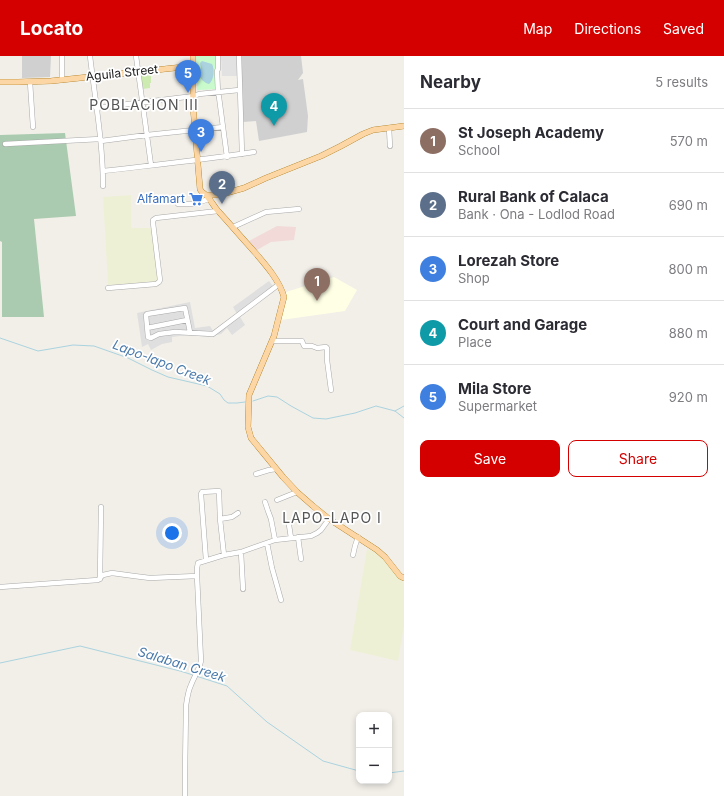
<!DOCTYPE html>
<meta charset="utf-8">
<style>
:root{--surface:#fff;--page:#f7f7f7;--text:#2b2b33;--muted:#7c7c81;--line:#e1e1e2;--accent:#d40000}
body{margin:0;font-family:Inter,sans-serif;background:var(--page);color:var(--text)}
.controls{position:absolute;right:12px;bottom:12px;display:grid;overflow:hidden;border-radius:8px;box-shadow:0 2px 6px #0003}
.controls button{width:36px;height:36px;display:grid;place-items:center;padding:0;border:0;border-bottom:1px solid var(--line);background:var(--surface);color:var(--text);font:20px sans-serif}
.you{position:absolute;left:172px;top:477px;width:14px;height:14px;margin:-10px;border:3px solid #fff;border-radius:50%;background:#1a73e8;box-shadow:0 0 0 6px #1a73e833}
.badge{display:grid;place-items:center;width:26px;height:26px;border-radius:50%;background:var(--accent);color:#fff;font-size:13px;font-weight:700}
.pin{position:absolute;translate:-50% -33px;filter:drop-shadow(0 1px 2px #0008)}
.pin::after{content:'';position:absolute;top:21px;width:14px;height:12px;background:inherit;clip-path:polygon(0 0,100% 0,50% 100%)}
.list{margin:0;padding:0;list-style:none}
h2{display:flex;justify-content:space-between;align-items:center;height:52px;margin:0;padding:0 16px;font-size:17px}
h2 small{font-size:13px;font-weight:400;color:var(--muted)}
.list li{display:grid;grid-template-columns:26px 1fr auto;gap:12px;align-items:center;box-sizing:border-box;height:64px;padding:0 16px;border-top:1px solid var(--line)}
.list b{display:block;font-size:15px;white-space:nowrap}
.list p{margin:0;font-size:13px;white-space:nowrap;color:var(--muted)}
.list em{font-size:13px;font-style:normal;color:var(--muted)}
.actions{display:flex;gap:8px;padding:12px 16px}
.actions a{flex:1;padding:9px 0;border:1px solid var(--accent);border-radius:8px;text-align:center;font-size:14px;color:var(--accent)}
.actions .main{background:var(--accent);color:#fff}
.map{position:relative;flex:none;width:404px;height:740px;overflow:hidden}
header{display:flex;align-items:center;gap:24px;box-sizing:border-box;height:56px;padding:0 20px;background:var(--accent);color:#fff}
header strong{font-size:19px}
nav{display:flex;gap:22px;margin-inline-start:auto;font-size:14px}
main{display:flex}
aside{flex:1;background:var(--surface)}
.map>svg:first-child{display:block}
.residential{fill:#e0dfdf}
.commercial{fill:#f2dad9}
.education{fill:#ffffe5}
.religious{fill:#d0d0d0}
.farmland{fill:#eef0d5}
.grass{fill:#cdebb0}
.cemetery{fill:#aacbaf}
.park{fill:#c8facc}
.parking{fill:#e2e2e2}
.water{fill:#aad3df}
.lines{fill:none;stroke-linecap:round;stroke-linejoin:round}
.stream{stroke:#aad3df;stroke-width:1}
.minor-casing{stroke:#a9a9a9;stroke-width:5.5}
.major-casing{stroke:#a06b00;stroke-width:6}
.minor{stroke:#fff;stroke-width:4.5}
.major{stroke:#fcd6a4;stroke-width:5.5}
.labels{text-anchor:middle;stroke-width:3.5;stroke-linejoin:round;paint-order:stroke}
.street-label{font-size:12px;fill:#222;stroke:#fff}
.shop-label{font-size:12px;fill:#366cbe;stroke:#fff;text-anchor:end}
.water-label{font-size:13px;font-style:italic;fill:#4a7aab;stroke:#fff}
.quarter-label{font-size:14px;letter-spacing:1px;fill:#555;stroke:#fff}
</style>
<header>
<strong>Locato</strong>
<nav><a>Map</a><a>Directions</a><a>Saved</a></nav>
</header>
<main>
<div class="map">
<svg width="404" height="740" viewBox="0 0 404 740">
<rect width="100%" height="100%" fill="#f2efe9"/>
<path class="residential" d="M269 225 275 233 240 261 245 269 232 279 227 272 221 278 209 281 188 279 172 281V286L162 288 151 294 148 288 142 291 137 257 190 246 195 272 210 270 213 275 237 258 233 251Z"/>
<path class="commercial" d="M277 170 296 171 294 184 271 186 257 194 249 185Z"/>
<path class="education" d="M334 221 357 234 345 255 281 264 286 236Z"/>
<path class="religious" d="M22 0H51L50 21 22 22Z
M241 0H301L303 17 298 24 303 23 308 60 307 76 259 85 256 65 243 66Z"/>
<path class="farmland" d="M131 139V172H152L158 224 155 227 108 229 103 141Z
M367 493 379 498 404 527V570L398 605 350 594Z"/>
<path class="grass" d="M151 16V27H150V32L142 33 141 18Z"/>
<path class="cemetery" d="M65 77 76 160 34 163 44 261H2V186L0 185V79Z"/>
<path class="park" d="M196 0H219L220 2V26H219V33L197 34Z"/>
<path class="parking" d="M221 0H238V20H222Z"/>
<path class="water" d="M202 5 212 8C215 13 214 24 209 28L206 27 202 24 200 21 201 12 200 7Z"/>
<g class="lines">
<path class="stream" d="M0 282 38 295 73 289 94 290 128 302 152 314 168 321 207 330 220 338 224 344 228 347H237L245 346
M253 345 268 340 277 341 291 350 313 362 326 363 355 357 376 350 395 355 404 362
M395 355 404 350
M0 607 80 590 180 615 193 619
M196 620 227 630 267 666 323 705 359 715
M389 717 404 715"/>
<defs>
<path id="minor" d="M62 0V24
M90 0C95 43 103 87 103 130
M136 0 151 109
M218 0V13L217 15 218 37 219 41 227 101
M239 0 242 98
M30 26 33 71
M96 52 194 40 199 38 239 34
M389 72 390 90
M101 85 147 79 223 71
M5 88 100 83
M103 115C153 109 204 104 254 96
M178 148H194L209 143
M233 171 266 156 299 153
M108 232 156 228 159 226 160 224 153 167V164L156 162 218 155
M147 272 187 264
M190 276 185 252 147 258 146 259 148 281 151 282 159 278 175 276 213 278 278 229
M272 285H302L304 290H312L317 292 326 291 327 292V304L331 334
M256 418 269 414 276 413
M277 444 297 436
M265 446 268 455 271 463 275 484
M220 463 232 461 238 457
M289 469 291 482
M298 481 301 503
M267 487 272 512 281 544
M241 496 243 533
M353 499 355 490 358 481
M206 504 201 438 202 436 219 435 220 463 224 499
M100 523 101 451
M0 531 98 524 103 519 112 517 134 520 150 522 197 520
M185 740V718L186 650C187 643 188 635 191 629 194 621 199 614 201 605L197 520V512L198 507 224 499 241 496 275 484 311 480 317 477 321 474 329 463"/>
<path id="major" d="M193 0V50L200 133C201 136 203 137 206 139 211 144 214 151 219 156 230 168 241 181 252 193 264 207 279 223 284 241L274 280 249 339 248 371 251 382 283 421 297 436 313 450 329 463 377 494 385 501 400 520 404 522
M0 26H18L51 25 193 10
M206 139H219L244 132 266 122 321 100 341 90 363 78 373 74 404 70"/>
</defs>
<use href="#minor" class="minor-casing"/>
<use href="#major" class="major-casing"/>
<use href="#minor" class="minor"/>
<use href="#major" class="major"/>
</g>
<defs>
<symbol id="supermarket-bare" viewBox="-9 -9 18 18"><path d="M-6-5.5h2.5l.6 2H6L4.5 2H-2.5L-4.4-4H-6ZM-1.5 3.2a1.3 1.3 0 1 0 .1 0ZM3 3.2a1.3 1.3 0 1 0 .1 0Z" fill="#3f7fe0" stroke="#fff" stroke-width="2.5" paint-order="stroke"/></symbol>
</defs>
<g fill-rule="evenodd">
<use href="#supermarket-bare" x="186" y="133" width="20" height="20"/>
</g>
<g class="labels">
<g class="street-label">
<text transform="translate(122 17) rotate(-6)" y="4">Aguila Street</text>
</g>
<g class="shop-label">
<text x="185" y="147">Alfamart</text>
</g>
<g class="water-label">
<text transform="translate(162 306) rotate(21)" y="5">Lapo-lapo Creek</text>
<text transform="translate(182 608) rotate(17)" y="5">Salaban Creek</text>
</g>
<g class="quarter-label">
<text x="144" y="54">POBLACION III</text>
<text x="332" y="467">LAPO-LAPO I</text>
</g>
</g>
</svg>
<div class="controls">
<button>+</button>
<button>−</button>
</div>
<div class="you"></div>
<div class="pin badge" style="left:317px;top:245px;background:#8d6e63">1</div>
<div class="pin badge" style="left:222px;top:148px;background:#5c6f8a">2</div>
<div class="pin badge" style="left:201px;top:96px;background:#3f7fe0">3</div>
<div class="pin badge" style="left:274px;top:70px;background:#0f9aa8">4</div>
<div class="pin badge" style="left:188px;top:37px;background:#3f7fe0">5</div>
</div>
<aside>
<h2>Nearby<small>5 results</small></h2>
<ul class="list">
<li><span class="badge" style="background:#8d6e63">1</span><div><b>St Joseph Academy</b><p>School</p></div><em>570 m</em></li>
<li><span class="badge" style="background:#5c6f8a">2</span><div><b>Rural Bank of Calaca</b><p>Bank · Ona - Lodlod Road</p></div><em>690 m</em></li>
<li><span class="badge" style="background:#3f7fe0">3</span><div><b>Lorezah Store</b><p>Shop</p></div><em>800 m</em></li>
<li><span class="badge" style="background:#0f9aa8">4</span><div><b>Court and Garage</b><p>Place</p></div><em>880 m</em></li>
<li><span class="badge" style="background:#3f7fe0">5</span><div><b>Mila Store</b><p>Supermarket</p></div><em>920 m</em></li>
</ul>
<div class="actions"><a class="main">Save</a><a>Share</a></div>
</aside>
</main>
